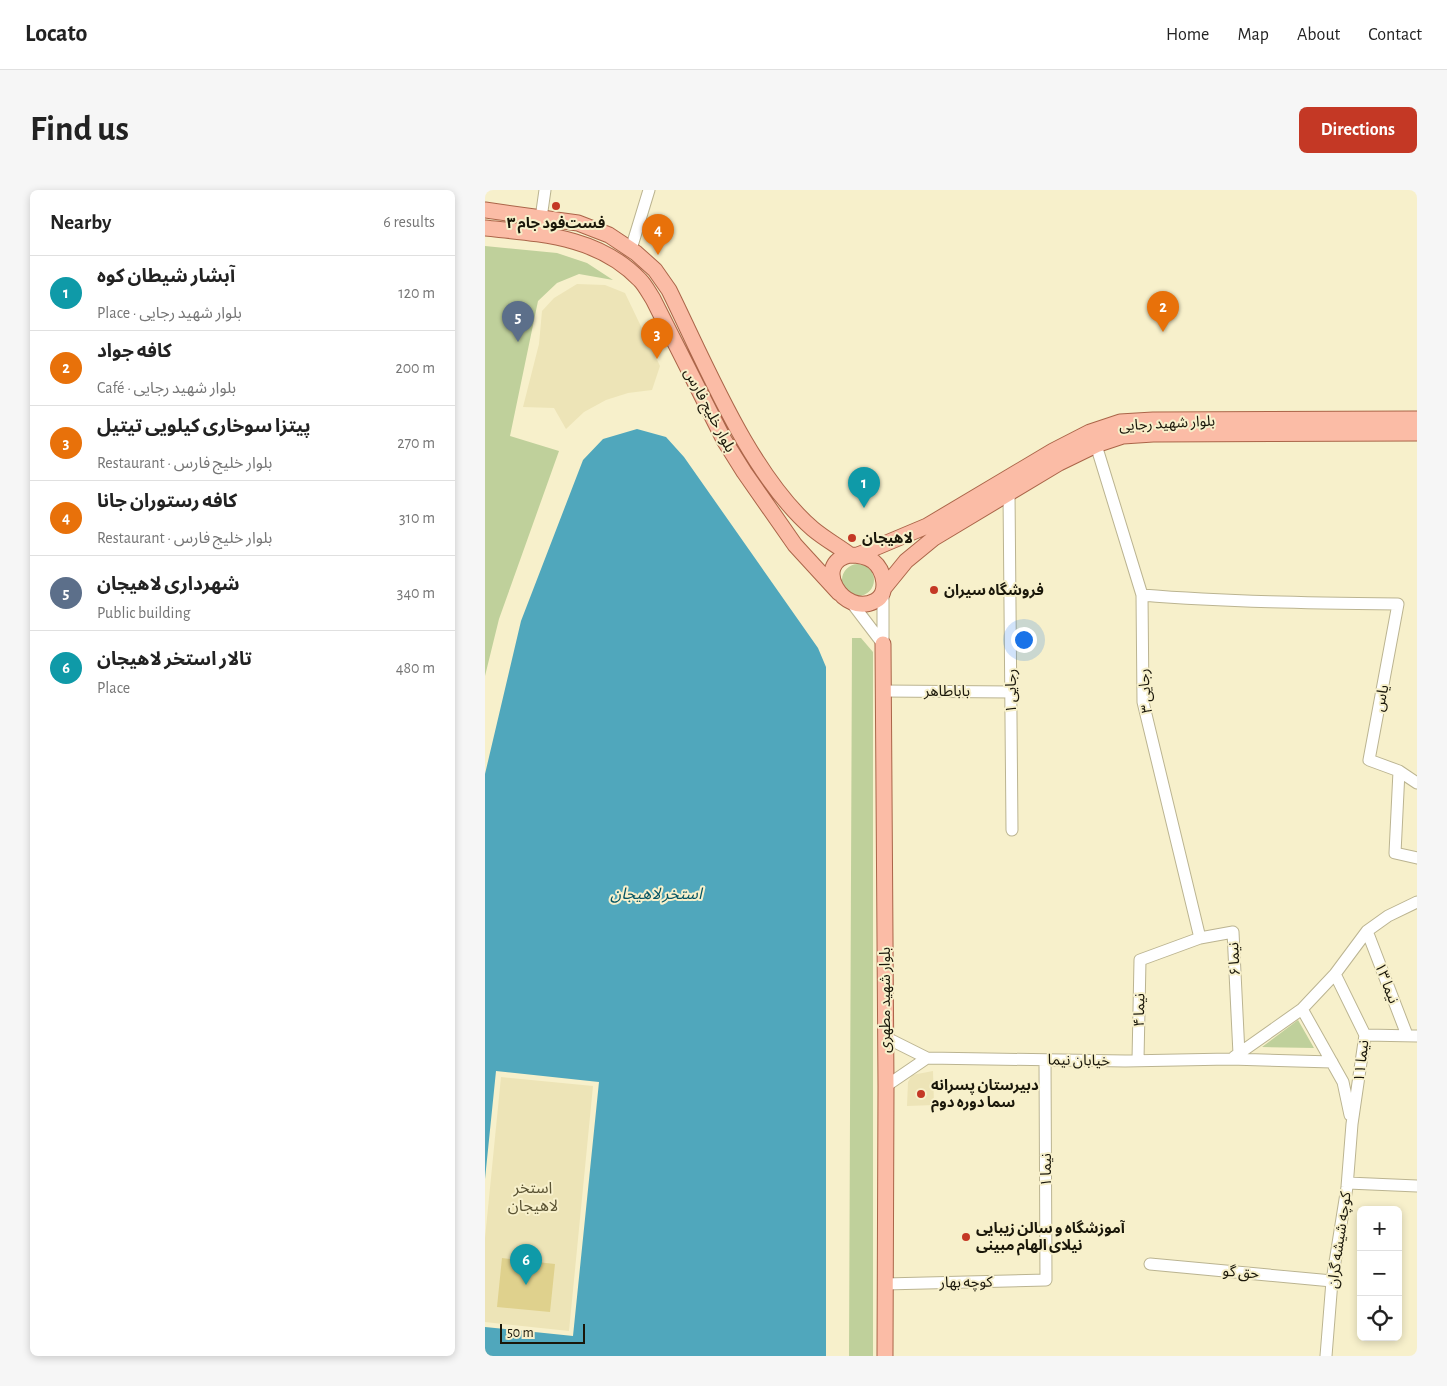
<!DOCTYPE html>
<meta charset="utf-8">
<style>
:root{--surface:#fff;--page:#f6f6f6;--text:#222;--muted:#767676;--line:#e0e0e0;--accent:#c43825}
body{margin:0;font-family:"Alegreya Sans","Noto Sans Arabic",sans-serif;background:var(--page);color:var(--text)}
.controls{position:absolute;right:15px;bottom:15px;display:grid;overflow:hidden;border-radius:8px;box-shadow:0 2px 8px #0003}
.controls button{width:45px;height:45px;display:grid;place-items:center;padding:0;border:0;border-bottom:1px solid var(--line);background:var(--surface);color:var(--text);font:25px sans-serif}
.scale{position:absolute;left:15px;bottom:12px;width:85px;box-sizing:border-box;padding-left:5px;border:2px solid #1a170a;border-top:0;font-size:14px;line-height:18px;white-space:nowrap;color:#1a170a;-webkit-text-stroke:4px #f7f0cb;paint-order:stroke}
.you{position:absolute;left:538px;top:449px;width:18px;height:18px;margin:-12px;border:4px solid #fff;border-radius:50%;background:#1a73e8;box-shadow:0 0 0 8px #1a73e833}
.badge{display:grid;place-items:center;width:32px;height:32px;border-radius:50%;background:var(--accent);color:#fff;font-size:16px;font-weight:700}
.pin{position:absolute;translate:-50% -41px;filter:drop-shadow(0 1px 2px #0008)}
.pin::after{content:'';position:absolute;top:26px;width:18px;height:15px;background:inherit;clip-path:polygon(0 0,100% 0,50% 100%)}
.list{margin:0;padding:0;list-style:none}
h2{display:flex;justify-content:space-between;align-items:center;height:65px;margin:0;padding:0 20px;font-size:21px}
h2 small{font-size:16px;font-weight:400;color:var(--muted)}
.list li{display:grid;grid-template-columns:32px 1fr auto;gap:15px;align-items:center;box-sizing:border-box;height:75px;padding:0 20px;border-top:1px solid var(--line)}
.list b{display:block;font-size:19px;white-space:nowrap}
.list p{margin:0;font-size:16px;white-space:nowrap;color:var(--muted)}
.list em{font-size:16px;font-style:normal;color:var(--muted)}
.icon{flex:none;width:28px;height:28px;fill:none;stroke:currentColor;stroke-width:2;stroke-linecap:round;stroke-linejoin:round}
.map{position:relative;flex:none;width:932px;height:1166px;overflow:hidden;border-radius:8px}
header{display:flex;align-items:center;gap:30px;box-sizing:border-box;height:70px;padding:0 25px;background:var(--surface);border-bottom:1px solid var(--line)}
header strong{font-size:24px}
nav{display:flex;gap:28px;margin-inline-start:auto;font-size:18px}
.intro{display:flex;align-items:center;justify-content:space-between;box-sizing:border-box;height:120px;padding:0 30px}
h1{margin:0;font-size:35px}
.button{padding:12px 22px;border-radius:8px;background:var(--accent);color:#fff;font-size:18px;font-weight:700}
main{display:flex;gap:30px;padding:0 30px}
aside{flex:1;background:var(--surface);border-radius:8px;box-shadow:0 2px 8px #0003}
.map>svg:first-child{display:block}
.built{fill:#ede4b7}
.green{fill:#bfd09b}
.water{fill:#50a7bc}
.building{fill:#dfd18d}
.lines{fill:none;stroke-linecap:round;stroke-linejoin:round}
.minor-casing{stroke:#bbb491;stroke-width:13}
.major-casing{stroke:#ab6549;stroke-width:17}
.minor{stroke:#fff;stroke-width:11}
.major{stroke:#fbbca6;stroke-width:15}
.poi-dot{fill:#c43825;stroke:#f7f0cb;stroke-width:2}
.labels{text-anchor:middle;stroke-width:4;stroke-linejoin:round;paint-order:stroke}
.poi-label{font-size:15px;font-weight:bold;fill:#1a170a;stroke:#f7f0cb;text-anchor:start}
.street-label{font-size:15px;fill:#1a170a;stroke:#f7f0cb}
.water-label{font-size:16px;font-style:italic;fill:#045463;stroke:#f7f0cb}
.neighbourhood-label{font-size:16px;fill:#5b5434;stroke:#f7f0cb}
</style>
<header>
<strong>Locato</strong>
<nav><a>Home</a><a>Map</a><a>About</a><a>Contact</a></nav>
</header>
<div class="intro"><h1>Find us</h1><a class="button">Directions</a></div>
<main>
<aside>
<h2>Nearby<small>6 results</small></h2>
<ul class="list">
<li><span class="badge" style="background:#0f9aa8">1</span><div><b>آبشار شیطان کوه</b><p>Place · بلوار شهید رجایی</p></div><em>120 m</em></li>
<li><span class="badge" style="background:#e8710a">2</span><div><b>کافه جواد</b><p>Café · بلوار شهید رجایی</p></div><em>200 m</em></li>
<li><span class="badge" style="background:#e8710a">3</span><div><b>پیتزا سوخاری کیلویی تیتیل</b><p>Restaurant · بلوار خلیج فارس</p></div><em>270 m</em></li>
<li><span class="badge" style="background:#e8710a">4</span><div><b>کافه رستوران جانا</b><p>Restaurant · بلوار خلیج فارس</p></div><em>310 m</em></li>
<li><span class="badge" style="background:#5c6f8a">5</span><div><b>شهرداری لاهیجان</b><p>Public building</p></div><em>340 m</em></li>
<li><span class="badge" style="background:#0f9aa8">6</span><div><b>تالار استخر لاهیجان</b><p>Place</p></div><em>480 m</em></li>
</ul>
</aside>
<div class="map">
<svg width="932" height="1166" viewBox="0 0 932 1166">
<rect width="100%" height="100%" fill="#f7f0cb"/>
<path class="built" d="M92 94 120 95 140 103 175 176 167 200 143 203 121 210 99 222 81 239 69 218 38 217 54 154 57 121 69 108Z
M448 881 449 915 422 916 423 892 427 885Z
M16 887 108 896 84 1141 0 1132V1048Z"/>
<path class="green" d="M0 56 72 63 102 73 128 90 94 84 72 93 53 111 25 246 74 261 14 429 0 486Z
M357 390a16 16 0 1 1 32 0a16 16 0 1 1-32 0Z
M367 448H376L388 462V1166H364Z
M813 830 829 858 777 857Z"/>
<path class="water" d="M152 239 181 247 199 267 333 458 341 477V1166H0V1137L88 1146 114 892 11 881 0 989V584L36 431 98 270 118 249Z"/>
<path class="building" d="M17 1068 70 1074 65 1122 12 1117Z"/>
<g class="lines">
<defs>
<path id="minor" d="M55 35 60 0
M146 59 164 0
M611 255 657 405 658 512 715 748
M524 303 527 640
M398 403V454
M657 405C742 412 828 413 913 414L884 570 914 581 932 593
M366 412 398 454
M398 501 526 502
M914 581 910 663 932 668
M882 741 922 845
M817 819 858 892 865 925
M880 845 932 846
M400 847 442 868 640 871 745 869 847 872
M749 867 817 819 850 784 882 741 903 726 932 712
M653 870 655 770 715 748 748 742 754 864
M401 896 442 868
M863 993 932 996
M665 1074 847 1091
M400 1094 561 1090 560 870
M841 1166 847 1091 862 997 867 934 880 845 850 784"/>
<path id="major" d="M0 20 93 33 124 45 151 63 170 80 184 100C221 175 265 285 328 339 340 349 353 356 365 365
M0 38C56 44 113 46 155 90 160 95 164 103 168 109L239 250 259 282 310 355 354 403
M365 365C374 365 381 366 388 371 399 380 405 403 390 411 358 428 326 373 365 365Z
M373 365 442 336 568 261 605 242 635 232 668 230 932 229
M399 398 421 371 449 348 574 273 611 255 638 246 668 244 932 243
M398 454 401 896 400 1166"/>
</defs>
<use href="#minor" class="minor-casing"/>
<use href="#major" class="major-casing"/>
<use href="#minor" class="minor"/>
<use href="#major" class="major"/>
</g>
<g class="poi-dot">
<circle cx="71" cy="16" r="5"/>
<circle cx="367" cy="348" r="5"/>
<circle cx="449" cy="400" r="5"/>
<circle cx="436" cy="904" r="5"/>
<circle cx="481" cy="1047" r="5"/>
</g>
<g class="labels">
<g class="poi-label">
<text x="71" y="38" text-anchor="middle">فست‌فود جام ۳</text>
<text x="377" y="353">لاهيجان</text>
<text x="459" y="405">فروشگاه سیران</text>
<text x="446" y="900">دبیرستان پسرانه<tspan x="446" dy="17">سما دوره دوم</tspan></text>
<text x="491" y="1043">آموزشگاه و سالن زیبایی<tspan x="491" dy="17">نیلای الهام مبینی</tspan></text>
</g>
<g class="street-label">
<text transform="translate(225 220) rotate(62)" y="5">بلوار خلیج فارس</text>
<text transform="translate(682 233) rotate(-3)" y="5">بلوار شهید رجایی</text>
<text x="462" y="506">باباطاهر</text>
<text transform="translate(526 501) rotate(-90)" y="5">رجایی ۱</text>
<text transform="translate(660 501) rotate(-95)" y="5">رجایی ۳</text>
<text transform="translate(896 508) rotate(-79)" y="5">یاس</text>
<text transform="translate(749 769) rotate(-93)" y="5">نیما ۶</text>
<text transform="translate(902 793) rotate(69)" y="5">نیما ۱۳</text>
<text transform="translate(400 810) rotate(-90)" y="5">بلوار شهید مطهری</text>
<text transform="translate(654 820) rotate(-89)" y="5">نیما ۴</text>
<text transform="translate(594 870) rotate(1)" y="5">خیابان نیما</text>
<text transform="translate(876 871) rotate(-83)" y="5">نیما ۱۱</text>
<text transform="translate(561 980) rotate(-90)" y="5">نیما ۱</text>
<text transform="translate(854 1050) rotate(-82)" y="5">کوچه شیشه گران</text>
<text transform="translate(756 1082) rotate(5)" y="5">حق گو</text>
<text transform="translate(481 1092) rotate(-1)" y="5">کوچه بهار</text>
</g>
<g class="water-label">
<text x="171" y="709">استخر لاهیجان</text>
</g>
<g class="neighbourhood-label">
<text x="48" y="1003">استخر<tspan x="48" dy="18">لاهیجان</tspan></text>
</g>
</g>
</svg>
<div class="controls">
<button>+</button>
<button>−</button>
<button><svg class="icon" aria-label="locate" viewBox="0 0 24 24"><circle cx="12" cy="12" r="6"/><path d="M12 2v4M12 18v4M2 12h4M18 12h4"/></svg></button>
</div>
<div class="scale">50 m</div>
<div class="you"></div>
<div class="pin badge" style="left:379px;top:318px;background:#0f9aa8">1</div>
<div class="pin badge" style="left:678px;top:142px;background:#e8710a">2</div>
<div class="pin badge" style="left:172px;top:169px;background:#e8710a">3</div>
<div class="pin badge" style="left:173px;top:65px;background:#e8710a">4</div>
<div class="pin badge" style="left:33px;top:152px;background:#5c6f8a">5</div>
<div class="pin badge" style="left:41px;top:1095px;background:#0f9aa8">6</div>
</div>
</main>
